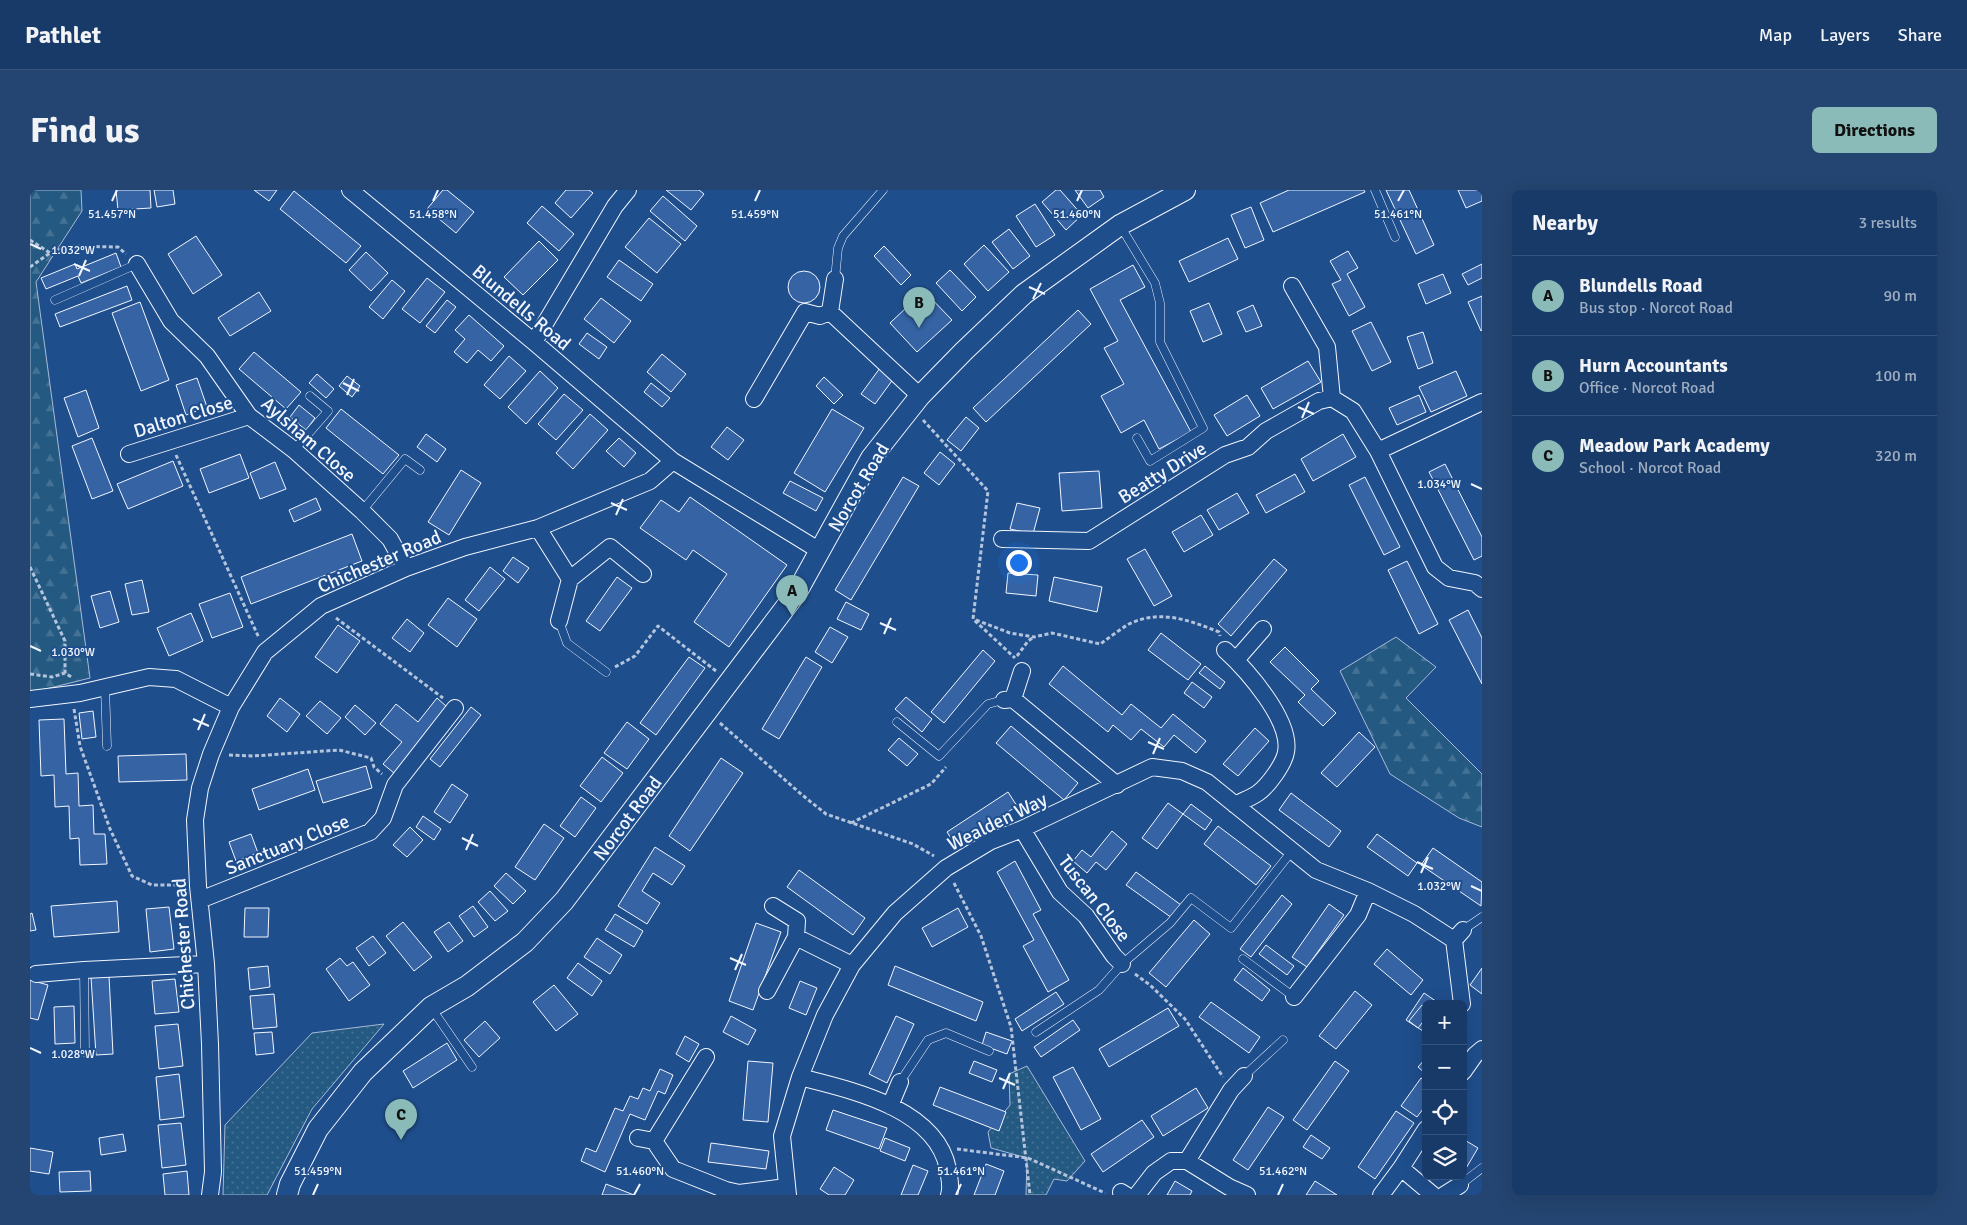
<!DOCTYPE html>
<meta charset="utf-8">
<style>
:root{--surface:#173a69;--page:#244571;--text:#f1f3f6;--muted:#9eadc0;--line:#36547d;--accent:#8bbbb9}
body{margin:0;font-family:Signika,sans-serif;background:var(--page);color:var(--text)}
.controls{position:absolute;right:15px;bottom:15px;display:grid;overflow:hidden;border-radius:8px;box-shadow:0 5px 20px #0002}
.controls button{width:45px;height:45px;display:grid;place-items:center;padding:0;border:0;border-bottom:1px solid var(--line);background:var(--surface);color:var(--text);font:25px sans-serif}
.you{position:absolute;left:988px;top:372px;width:18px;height:18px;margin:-12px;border:4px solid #fff;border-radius:50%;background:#1a73e8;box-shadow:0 0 0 8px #1a73e833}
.badge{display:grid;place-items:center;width:32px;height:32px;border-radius:50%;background:var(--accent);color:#111;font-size:16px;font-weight:700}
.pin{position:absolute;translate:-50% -41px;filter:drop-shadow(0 1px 2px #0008)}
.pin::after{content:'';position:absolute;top:26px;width:18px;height:15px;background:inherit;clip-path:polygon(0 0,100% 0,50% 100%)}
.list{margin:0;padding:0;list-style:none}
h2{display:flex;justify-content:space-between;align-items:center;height:65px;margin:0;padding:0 20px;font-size:21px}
h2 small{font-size:16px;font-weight:400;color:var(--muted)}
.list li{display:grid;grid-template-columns:32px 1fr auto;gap:15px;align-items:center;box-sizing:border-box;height:80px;padding:0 20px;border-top:1px solid var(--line)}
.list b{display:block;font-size:19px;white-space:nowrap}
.list p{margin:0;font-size:16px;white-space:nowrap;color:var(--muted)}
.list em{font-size:16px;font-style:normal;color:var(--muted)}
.icon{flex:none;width:28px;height:28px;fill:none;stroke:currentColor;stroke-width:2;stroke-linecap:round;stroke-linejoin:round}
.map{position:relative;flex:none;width:1452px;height:1005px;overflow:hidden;border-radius:8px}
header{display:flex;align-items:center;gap:30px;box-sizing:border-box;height:70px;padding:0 25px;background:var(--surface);border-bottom:1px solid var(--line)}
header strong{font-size:24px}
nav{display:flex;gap:28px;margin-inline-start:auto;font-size:18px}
.intro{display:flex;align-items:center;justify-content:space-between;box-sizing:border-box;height:120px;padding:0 30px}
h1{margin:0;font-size:35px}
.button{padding:12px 22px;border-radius:8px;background:var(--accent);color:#111;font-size:18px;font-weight:700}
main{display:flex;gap:30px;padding:0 30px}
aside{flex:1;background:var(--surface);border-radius:8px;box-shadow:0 5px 20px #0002}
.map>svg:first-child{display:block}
.grass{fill:url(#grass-dots);stroke:#a8bbd7}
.forest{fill:url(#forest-firs);stroke:#a8bbd7}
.building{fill:#3563a3;stroke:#f2f6ff}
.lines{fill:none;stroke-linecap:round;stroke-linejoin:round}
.service-casing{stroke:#f2f6ff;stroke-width:9}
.minor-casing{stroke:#f2f6ff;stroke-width:18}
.tertiary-casing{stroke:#f2f6ff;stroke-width:22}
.path{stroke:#b3c4dc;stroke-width:3;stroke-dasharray:4 2.5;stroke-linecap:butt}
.service{stroke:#1f4e8c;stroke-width:8}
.minor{stroke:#1f4e8c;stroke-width:16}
.tertiary{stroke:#1f4e8c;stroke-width:20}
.ticks{fill:none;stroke:#f2f6ff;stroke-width:2}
.labels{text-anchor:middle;stroke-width:4;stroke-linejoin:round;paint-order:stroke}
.street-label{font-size:19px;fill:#f2f6ff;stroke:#1f4e8c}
.ticks-label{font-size:12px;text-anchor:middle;fill:#f2f6ff;stroke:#1f4e8c;stroke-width:4;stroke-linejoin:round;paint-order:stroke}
</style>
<header>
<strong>Pathlet</strong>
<nav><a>Map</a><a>Layers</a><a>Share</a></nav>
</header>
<div class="intro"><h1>Find us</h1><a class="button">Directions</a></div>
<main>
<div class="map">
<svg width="1452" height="1005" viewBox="0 0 1452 1005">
<defs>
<pattern id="grass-dots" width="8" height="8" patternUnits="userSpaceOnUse" patternTransform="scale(1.25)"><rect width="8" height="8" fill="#245a82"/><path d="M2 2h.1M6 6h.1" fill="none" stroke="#447295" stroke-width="1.8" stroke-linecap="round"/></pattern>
<pattern id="forest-firs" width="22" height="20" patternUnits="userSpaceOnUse" patternTransform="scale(1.25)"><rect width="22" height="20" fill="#245a82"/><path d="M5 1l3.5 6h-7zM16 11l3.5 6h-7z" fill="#447295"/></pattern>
</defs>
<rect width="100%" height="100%" fill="#1f4e8c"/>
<path class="grass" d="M354 834 282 919 237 1005H193L195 935 282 843Z
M997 876 1055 971 1037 991 1024 989 1016 1005H996L997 968 961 958 958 942 980 915 979 884Z"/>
<path class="forest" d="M0 0H51L52 21 6 92 60 488 0 503Z
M1366 447 1406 477 1376 508 1452 584V637L1429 628 1360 584 1310 481Z"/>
<path class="building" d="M86 0H120L121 18 88 20Z
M124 0H143L145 14 127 17Z
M224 0H247L239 11Z
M413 0H417L444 22 426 43 397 19Z
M536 0H559L563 3 541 28 525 13Z
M636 0H669L674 4 661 20Z
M1026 0H1030L1052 25 1036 40 1012 12Z
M1045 0H1070L1074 7 1058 18Z
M1259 0H1334L1335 2 1243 42 1230 13Z
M1356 0H1379L1404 55 1386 64Z
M1428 0H1452V11L1436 18Z
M264 1 331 56 316 73 250 19Z
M633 6 667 36 655 51 620 21Z
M1005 14 1025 45 1006 57 986 26Z
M512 16 544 44 529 61 497 33Z
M1221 17 1234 50 1215 58 1201 25Z
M619 28 651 54 627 83 595 57Z
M979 39 1000 66 983 79 962 52Z
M166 46 192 85 163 104 138 64Z
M1198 48 1208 69 1159 92 1149 71Z
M509 51 528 70 493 105 474 87Z
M954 55 979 82 958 101 934 74Z
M854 56 881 85 871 95 844 66Z
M1318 61 1328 78 1317 84 1335 117 1319 126 1302 94 1311 90 1300 71Z
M336 62 358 83 341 101 319 80Z
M86 63 91 77 51 93 48 86 16 99 11 88 45 74 47 79Z
M589 70 623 94 611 111 577 87Z
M1452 74V88L1438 95 1432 84Z
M1103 75 1115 97 1090 110 1161 242 1129 259 1114 230 1091 243 1071 206 1094 194 1074 158 1088 151 1060 99Z
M920 80 946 107 932 121 906 93Z
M758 97a16 16 0 1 1 32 0a16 16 0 1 1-32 0Z
M1413 84 1421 103 1396 114 1388 94Z
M397 88 415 102 390 133 372 119Z
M362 90 375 101 353 129 339 117Z
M97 96 102 110 30 137 25 124Z
M894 101 922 130 887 162 860 133Z
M229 102 241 121 200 146 188 128Z
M1452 106V140L1451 141 1438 112Z
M571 108 601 131 584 153 554 129Z
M417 110 426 117 405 143 396 136Z
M110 112 139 190 111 201 82 123Z
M1179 113 1192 144 1173 152 1160 121Z
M1223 115 1232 136 1216 142 1207 122Z
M1048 120 1061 134 956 232 943 218Z
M439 125 474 156 461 171 448 160 437 173 424 162 435 149 425 140Z
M1341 132 1361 172 1342 181 1322 141Z
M1393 142 1403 173 1388 179 1377 147Z
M557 143 577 157 569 169 549 154Z
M224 162 271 202 256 219 209 179Z
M632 164 656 184 641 202 617 182Z
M479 166 496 181 470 209 454 195Z
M1278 171 1291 192 1243 219 1231 198Z
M850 178 864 188 845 214 831 204Z
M510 181 528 198 496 234 478 217Z
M1426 181 1437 206 1401 222 1389 197Z
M287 184 304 199 296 208 279 193Z
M317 186 330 196 322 207 309 196Z
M794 187 813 205 804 214 786 196Z
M167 188 177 217 156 225 146 195Z
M621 193 640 208 632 217 614 202Z
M56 200 69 238 48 247 34 208Z
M534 204 553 220 526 250 508 234Z
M1217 205 1230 226 1197 246 1184 225Z
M1389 205 1396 222 1367 235 1359 218Z
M269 215 285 228 276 240 260 227Z
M311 219 369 265 353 284 296 238Z
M802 219 834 238 795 302 764 283Z
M560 224 578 240 543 279 526 263Z
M936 227 949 238 931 261 917 250Z
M697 237 714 250 698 270 681 257Z
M396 244 416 259 407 272 387 257Z
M1313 244 1326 267 1283 291 1271 269Z
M62 248 83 301 62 309 42 256Z
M589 248 606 263 594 277 576 261Z
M910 262 925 274 909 295 894 283Z
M210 264 219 288 179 303 170 279Z
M143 271 153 296 98 319 87 294Z
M245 272 256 299 230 309 220 283Z
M1415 274 1452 347V366L1444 370 1399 282Z
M431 280 451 293 419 345 398 332Z
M1069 281 1072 318 1032 321 1029 283Z
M1265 284 1275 302 1236 323 1226 305Z
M873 287 889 296 821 410 805 400Z
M1335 287 1370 357 1354 365 1319 295Z
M760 291 793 308 786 321 753 303Z
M1207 303 1219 323 1189 340 1177 320Z
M660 307 757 375 699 457 664 432 697 384 663 360 656 370 610 338 631 310 649 322Z
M286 308 291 320 264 332 259 320Z
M987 313 1010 318 1003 344 980 339Z
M1171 325 1183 345 1154 362 1142 342Z
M322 344 332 371 221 414 211 387Z
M1115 359 1142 406 1124 416 1097 369Z
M483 367 499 378 488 393 473 381Z
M1244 369 1257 380 1201 446 1188 434Z
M1377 371 1408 434 1389 444 1358 380Z
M460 377 475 389 449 421 435 410Z
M978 383 1008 385 1006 406 976 403Z
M587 387 602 398 570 441 556 431Z
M1024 387 1072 397 1067 422 1019 411Z
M112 390 119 422 102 425 95 394Z
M80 401 89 432 70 438 61 406Z
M200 403 213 437 182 448 169 414Z
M418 408 447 429 427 457 398 435Z
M816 412 839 424 831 440 807 429Z
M1438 420 1452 448V494L1419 430Z
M161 423 173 451 139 466 127 438Z
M377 429 394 443 380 462 362 448Z
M308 435 330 451 307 483 285 467Z
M800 437 818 447 802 473 785 462Z
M1131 443 1171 474 1158 490 1118 460Z
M1255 457 1289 491 1281 499 1306 523 1293 536 1268 512 1275 505 1240 472Z
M953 460 965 471 914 533 901 522Z
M659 467 675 478 626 545 610 533Z
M776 467 792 477 749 549 732 539Z
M1033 476 1092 525 1101 514 1131 538 1143 524 1176 551 1166 563 1144 545 1134 557 1111 539 1101 550 1083 535 1078 542 1019 494Z
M1175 476 1195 492 1190 499 1169 483Z
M1162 492 1182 507 1174 518 1154 503Z
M876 507 902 529 892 542 865 519Z
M250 508 270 524 257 542 237 526Z
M407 508 417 517 364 583 353 574 372 552 350 534 366 514 388 532Z
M290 511 311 528 297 544 276 526Z
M325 515 346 533 335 545 315 527Z
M441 517 451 525 410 577 400 569Z
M63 521 66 547 52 549 49 523Z
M34 529 36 584 48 583 49 616 63 615 64 644H75L77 674 50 675 49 648 40 649 39 616 25 617 24 585 11 586 9 530Z
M597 532 619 549 597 579 574 563Z
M981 536 1048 593 1034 610 966 553Z
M1225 538 1239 551 1208 586 1193 574Z
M1329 542 1345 557 1307 597 1291 583Z
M869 548 888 564 877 576 858 560Z
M156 564 157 590 89 592 88 566Z
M572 567 593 583 571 612 550 596Z
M691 568 713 583 660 661 639 646Z
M336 576 342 598 293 613 286 591Z
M278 579 285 600 229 620 222 599Z
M422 594 438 605 420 633 404 622Z
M978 602 987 616 926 656 917 642Z
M1261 603 1311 641 1299 657 1249 620Z
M551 607 566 618 545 647 530 636Z
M1138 613 1153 624 1127 659 1112 648Z
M1161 614 1182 630 1175 640 1153 624Z
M393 626 411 639 404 650 386 637Z
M514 634 534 648 505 690 485 677Z
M1188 636 1241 676 1226 695 1174 654Z
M380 637 393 650 377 667 363 655Z
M1082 641 1097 654 1076 680 1066 672 1057 683 1043 671 1052 660 1061 667Z
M221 644 228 663 206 671 199 652Z
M1347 644 1387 673 1378 686 1337 657Z
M625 657 655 676 642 695 623 683 612 701 630 713 617 734 588 716Z
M1403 658 1452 692 1451 716 1391 675Z
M985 671 1011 720 1003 724 1039 790 1018 802 993 756 1004 750 967 682Z
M769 680 835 728 823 745 757 697Z
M1106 682 1151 715 1142 728 1096 695Z
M476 683 496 701 483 714 464 696Z
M460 701 478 721 465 731 448 712Z
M1252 705 1262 714 1221 767 1210 759Z
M87 711 89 742 24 747 21 716Z
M1299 714 1314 725 1277 777 1262 767Z
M443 716 458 737 444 747 429 726Z
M139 717 144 759 120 762 116 719Z
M215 718H239L238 747H214Z
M928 718 938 737 902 757 892 738Z
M2 723 6 740 0 741V724Z
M585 724 613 741 604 757 575 740Z
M1164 730 1180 744 1136 797 1119 783Z
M373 732 402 767 384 781 356 746Z
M419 732 433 751 418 762 404 742Z
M726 733 751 742 723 820 699 811Z
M343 746 356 763 339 776 326 758Z
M567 748 592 765 580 784 554 767Z
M1236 755 1264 776 1257 785 1229 764Z
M1357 759 1393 790 1381 805 1344 774Z
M310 768 317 776 323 772 340 795 319 811 296 779Z
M548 773 572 791 562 806 537 788Z
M238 776 240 797 220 800 218 778Z
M865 776 953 812 946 831 858 795Z
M1213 778 1240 800 1232 811 1204 790Z
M1452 778V804L1440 795Z
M79 786 83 864 66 865 61 787Z
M145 789 149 822 125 824 122 791Z
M0 790 18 795 8 830 0 828Z
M770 791 787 798 776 825 759 818Z
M524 795 548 824 526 841 503 812Z
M1325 801 1342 815 1306 859 1289 846Z
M1026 802 1034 814 992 841 985 829Z
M1394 803 1410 814H1396V843L1376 830Z
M244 804 247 837 223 839 220 806Z
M1181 812 1230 847 1219 863 1169 827Z
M1392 815 1396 818V828L1388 838 1379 831Z
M44 816 45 853 25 854 24 817Z
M1138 818 1149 836 1079 877 1069 859Z
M701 826 726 840 718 855 693 842Z
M866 826 884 834 857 893 839 884Z
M1043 830 1050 840 1011 867 1004 857Z
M455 831 470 848 449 867 434 850Z
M148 834 153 876 129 879 125 836Z
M242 842 244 863 226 865 224 843Z
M956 842 982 851 977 864 952 855Z
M655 846 669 854 659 872 646 864Z
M417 853 427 870 383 898 373 881Z
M1396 868V884L1388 877Z
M718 871 743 873 738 932 713 930Z
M944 871 967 880 962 892 939 883Z
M1305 871 1319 881 1277 940 1263 930Z
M1043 877 1071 929 1051 940 1023 887Z
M630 879 643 885 635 904 628 901 615 930 600 924 575 982 551 971 556 958 566 962 585 918 593 921 600 906 608 909 613 898 620 901Z
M149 884 154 927 130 930 126 887Z
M1391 888 1396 891V915L1387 927 1371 916Z
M910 897 976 922 969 941 903 915Z
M1166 898 1178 918 1133 946 1121 926Z
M1238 917 1254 927 1218 980 1203 970Z
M803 920 857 938 849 959 796 940Z
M1366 921 1384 933 1345 989 1328 977Z
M1112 930 1124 947 1073 982 1061 964Z
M151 933 156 975 132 978 128 935Z
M93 944 96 961 71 965 69 948Z
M1281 945 1300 958 1292 969 1273 957Z
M855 948 880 958 875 971 850 961Z
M1433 949 1448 958 1435 980 1433 978Z
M681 953 739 961 736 979 678 972Z
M0 958 23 962 19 984 0 981Z
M956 974 974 981 965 1005H944Z
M883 975 898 981 888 1005H871Z
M804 977 824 990 815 1005H799L790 999Z
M60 981 61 1001 30 1002 29 982Z
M157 981 159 1005H135L133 984Z
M1145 991 1162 1001 1160 1005H1137Z
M1285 991 1307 1005H1276Z
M576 994 604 1005H572Z"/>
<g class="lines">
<defs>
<path id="service" d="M1345 0 1365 47
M1091 37 1125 93 1130 113V152L1173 238 1120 271 1107 248
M805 89 808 58 813 46 853 0
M25 110 107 74
M264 260 298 221 280 206
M332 321 375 269 390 280
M529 431 537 453 576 482
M75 497 77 556
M867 532 909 566 958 514 973 510
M1433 740 1452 727
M1213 769 1264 807
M54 780 55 862
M402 819 442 877
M1006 842 1069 800 1092 774 1140 733 1161 708 1201 738 1262 661
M1214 886 1253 850
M870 892 898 850 916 843 959 861
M1430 995 1452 978"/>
<path id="minor" d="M320 0 504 152 643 271 790 361
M107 74 141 131 177 166 219 226 264 260 332 321 360 349 376 378
M805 89 800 122 890 206
M1262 96 1297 157 1302 208 1323 221 1348 261 1405 377 1419 388 1445 393 1452 399
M504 152 585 16 598 0
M724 209 775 122 790 126 800 122
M1348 261 1452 212
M99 264 219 226
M508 338 540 389 580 357 613 384
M972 349 1059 351 1195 265 1218 257 1236 241 1289 211 1302 208
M529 431 540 389
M1195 460C1217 480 1262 531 1256 562 1254 574 1238 596 1228 603 1221 608 1212 611 1205 615
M1206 470 1233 439
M0 509 50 503 119 487 146 489 201 517
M983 509 1087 595
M974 510 983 509 992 481
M992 639 1030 702 1056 726 1084 766 1092 774
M170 710 340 642 353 628 365 595 425 518
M766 747 822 775
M6 784 54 780 176 774
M737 801 766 747 767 731 743 716
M1264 807 1328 725 1338 701
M1432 814 1424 750 1433 740
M676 867 624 951 643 979 696 1000 709 1003 756 997
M1433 882 1445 865 1452 859
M770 887C821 900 906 918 918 979 919 988 922 996 919 1005
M860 916 870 892
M608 948 624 951
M1157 971 1201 900 1214 886
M1371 978 1403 1005
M1091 1002 1096 1005
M180 1005 183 982 180 854 176 774 168 696 165 630 170 598 181 564 201 517 235 462 291 416 376 378 435 357 508 338 620 291 643 271
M758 1005 752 946 770 887 795 825 822 775 865 723 916 678 961 651 992 639 1122 577 1152 581 1177 592 1286 680 1338 701 1384 724 1424 750
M1107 1005 1124 983 1141 971H1157L1199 997 1217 1005
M1351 1005 1371 978 1396 939
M1414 1005 1430 995"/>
<path id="tertiary" d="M257 1005 260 994 288 939 333 882 401 817 437 796 495 752 534 711 767 402 841 268 890 206 934 161 994 104 1090 35 1155 0"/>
</defs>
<use href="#service" class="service-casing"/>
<use href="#minor" class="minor-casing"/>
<use href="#tertiary" class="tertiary-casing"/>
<path class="path" d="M0 50 20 63
M0 77 20 63 39 56 88 57 96 64
M893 230 958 301 943 429 985 468
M146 265 229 448
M0 377 35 451V483L43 488
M306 428 413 508
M946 430 980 443 1004 447 1022 443 1070 454C1079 448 1089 440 1099 434 1130 419 1159 430 1189 442L1190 446
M987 466 998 451 1004 447
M585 477 605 466 628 436 686 481
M0 484 22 487 35 483
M44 519 50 556 80 639 102 686 122 695H152
M690 533 771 604 796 624 883 654 904 666
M199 565 223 566 309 560 341 568 344 577 352 584
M821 633 901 594 916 577
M924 693 951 746 981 837 1000 1005
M1105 784 1120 795 1155 829 1193 887
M927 959 998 968 1075 1003"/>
<use href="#service" class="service"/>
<use href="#minor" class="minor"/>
<use href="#tertiary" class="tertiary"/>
</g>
<path class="ticks" d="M82 11 87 0M403 11 408 0M725 11 730 0M1047 11 1052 0M1368 11 1374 0M0 54 11 59M44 74 60 81M49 86 56 70M999 97 1015 104M1003 109 1011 93M313 193 329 201M317 205 324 189M1268 217 1284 224M1272 228 1279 212M1441 294 1452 299M581 313 597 320M586 325 593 309M850 433 866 440M854 444 861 428M0 456 11 461M163 529 179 536M168 540 175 524M1118 552 1134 559M1123 564 1130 548M432 648 448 656M436 660 443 644M1387 672 1403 679M1391 683 1398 667M1441 696 1452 701M700 768 716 775M705 780 712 764M0 858 11 863M969 888 985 895M973 899 980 883M283 1005 288 994M604 1005 610 994M926 1005 931 994M1248 1005 1253 994"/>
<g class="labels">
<g class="street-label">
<text transform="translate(492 117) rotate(40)" y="7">Blundells Road</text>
<text transform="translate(153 226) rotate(-17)" y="7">Dalton Close</text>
<text transform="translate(279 249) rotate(41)" y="7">Aylsham Close</text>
<text transform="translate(1132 282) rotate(-32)" y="7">Beatty Drive</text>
<text transform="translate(828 297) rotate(-59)" y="7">Norcot Road</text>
<text transform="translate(349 371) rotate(-23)" y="7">Chichester Road</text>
<text transform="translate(597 628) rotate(-53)" y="7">Norcot Road</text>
<text transform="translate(967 631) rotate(-26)" y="7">Wealden Way</text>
<text transform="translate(257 654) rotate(-22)" y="7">Sanctuary Close</text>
<text transform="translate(1065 708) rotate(52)" y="7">Tuscan Close</text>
<text transform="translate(153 754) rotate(-94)" y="7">Chichester Road</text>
</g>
</g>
<g class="ticks-label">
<text x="82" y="28">51.457°N</text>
<text x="403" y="28">51.458°N</text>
<text x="725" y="28">51.459°N</text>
<text x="1047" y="28">51.460°N</text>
<text x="1368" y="28">51.461°N</text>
<text x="43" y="64">1.032°W</text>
<text x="1409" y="298">1.034°W</text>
<text x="43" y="466">1.030°W</text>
<text x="1409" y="700">1.032°W</text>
<text x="43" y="868">1.028°W</text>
<text x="288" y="985">51.459°N</text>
<text x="610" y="985">51.460°N</text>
<text x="931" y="985">51.461°N</text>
<text x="1253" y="985">51.462°N</text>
</g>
</svg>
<div class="controls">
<button>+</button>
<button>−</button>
<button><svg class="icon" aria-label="locate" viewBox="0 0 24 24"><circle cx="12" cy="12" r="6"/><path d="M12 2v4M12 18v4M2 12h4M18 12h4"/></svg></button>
<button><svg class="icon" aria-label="layers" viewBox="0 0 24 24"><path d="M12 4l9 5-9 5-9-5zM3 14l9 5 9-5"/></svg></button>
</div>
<div class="you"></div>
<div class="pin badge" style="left:762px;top:426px">A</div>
<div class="pin badge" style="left:889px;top:138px">B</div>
<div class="pin badge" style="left:371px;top:950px">C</div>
</div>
<aside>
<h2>Nearby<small>3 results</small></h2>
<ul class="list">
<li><span class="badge">A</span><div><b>Blundells Road</b><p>Bus stop · Norcot Road</p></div><em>90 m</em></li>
<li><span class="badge">B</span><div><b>Hurn Accountants</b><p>Office · Norcot Road</p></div><em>100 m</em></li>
<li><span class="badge">C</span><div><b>Meadow Park Academy</b><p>School · Norcot Road</p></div><em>320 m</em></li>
</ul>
</aside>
</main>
